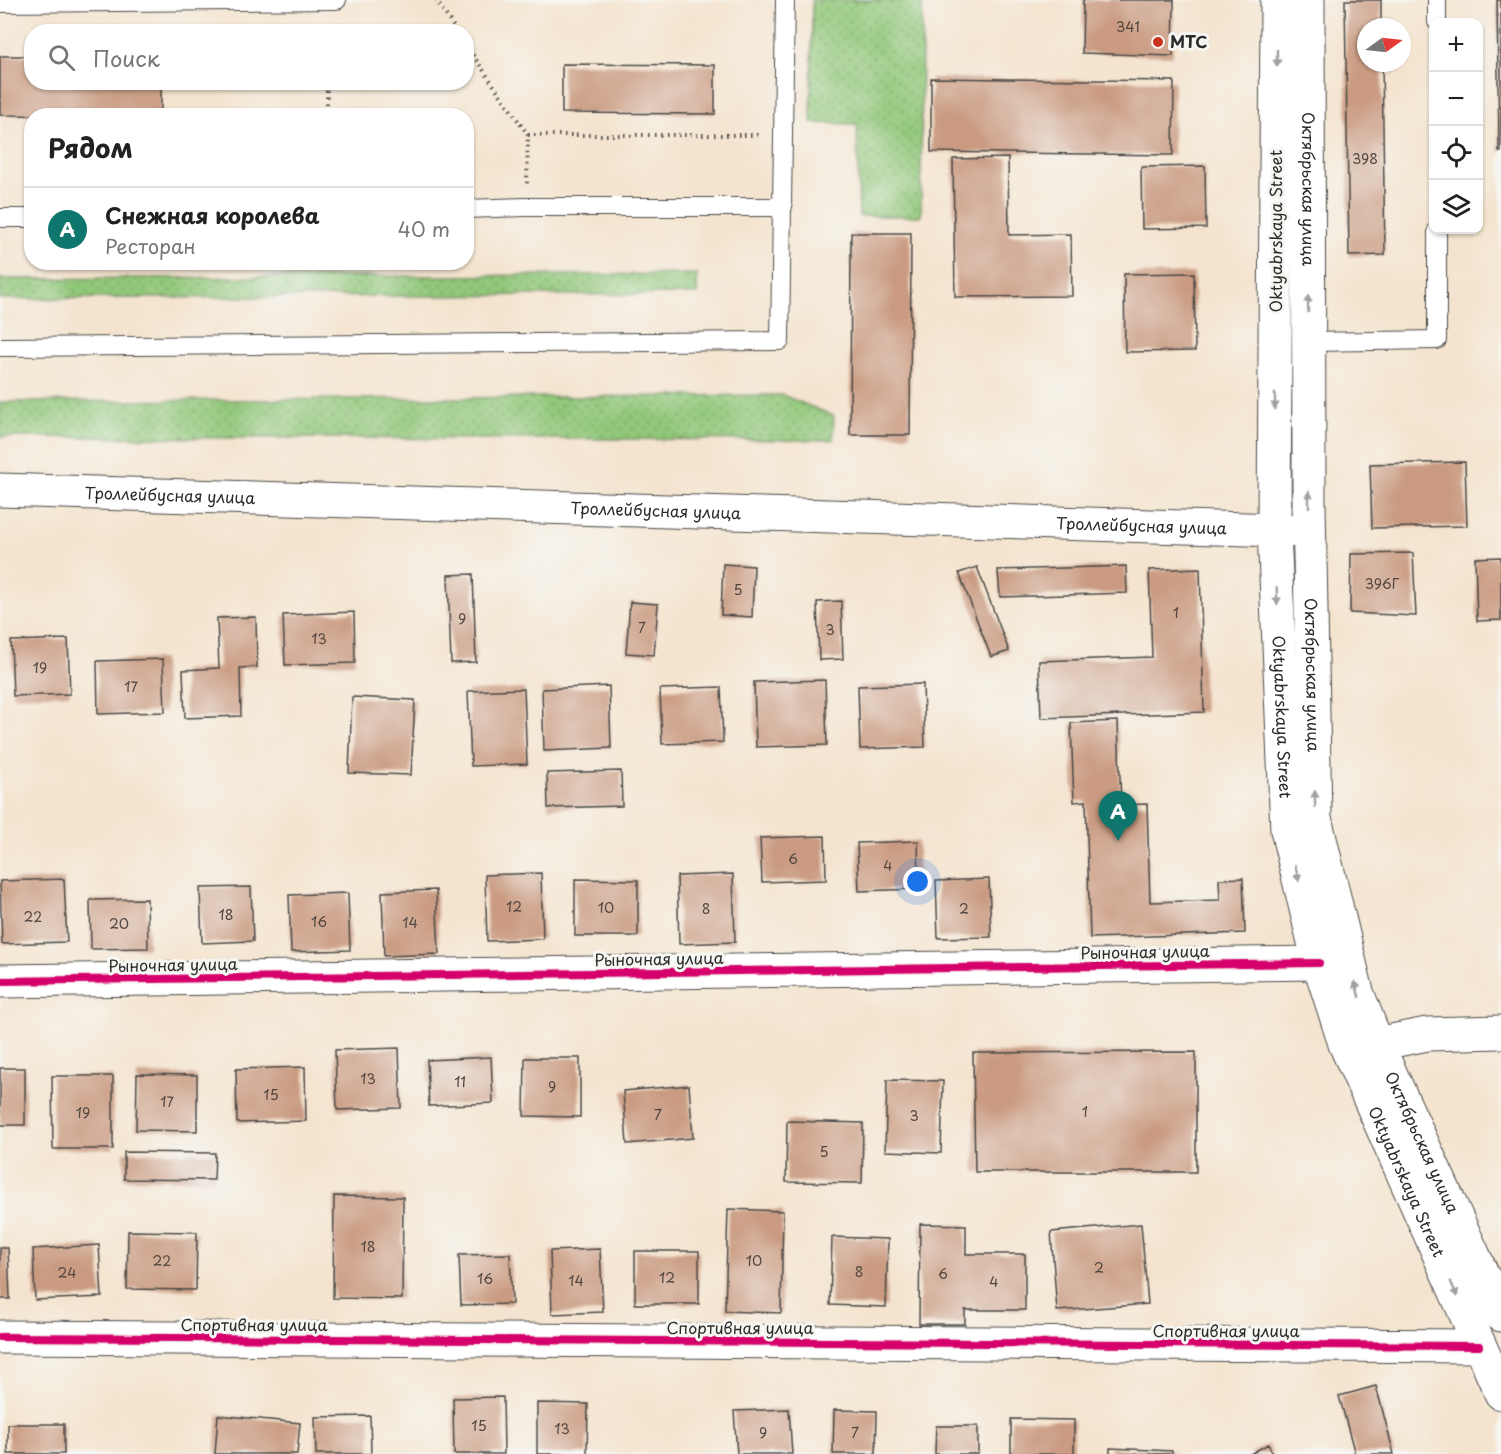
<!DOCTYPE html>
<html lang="ru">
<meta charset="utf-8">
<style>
:root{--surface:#fff;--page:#f2f2f2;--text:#222;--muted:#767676;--line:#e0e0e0;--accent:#0f766e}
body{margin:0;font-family:"Playpen Sans",sans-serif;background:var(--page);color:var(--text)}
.controls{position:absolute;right:18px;top:18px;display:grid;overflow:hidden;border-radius:12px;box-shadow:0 2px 4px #0004}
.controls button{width:54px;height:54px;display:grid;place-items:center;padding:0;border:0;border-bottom:2px solid var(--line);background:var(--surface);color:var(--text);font:30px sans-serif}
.compass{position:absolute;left:1357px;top:18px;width:54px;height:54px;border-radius:50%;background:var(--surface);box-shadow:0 2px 4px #0004;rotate:75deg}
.you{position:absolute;left:918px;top:882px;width:21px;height:21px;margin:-15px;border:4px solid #fff;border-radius:50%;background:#1a73e8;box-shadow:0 0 0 9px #1a73e833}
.badge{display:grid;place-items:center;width:39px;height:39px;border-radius:50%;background:var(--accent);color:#fff;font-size:20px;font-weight:700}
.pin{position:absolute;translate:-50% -50px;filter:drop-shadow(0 2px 3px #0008)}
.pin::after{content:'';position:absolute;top:32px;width:21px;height:18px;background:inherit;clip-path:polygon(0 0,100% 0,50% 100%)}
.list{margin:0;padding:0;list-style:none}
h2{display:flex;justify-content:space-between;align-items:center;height:78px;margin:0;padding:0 24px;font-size:26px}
h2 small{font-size:20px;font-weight:400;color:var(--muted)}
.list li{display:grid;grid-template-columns:39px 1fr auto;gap:18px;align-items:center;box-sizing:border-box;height:84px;padding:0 24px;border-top:2px solid var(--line)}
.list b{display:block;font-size:22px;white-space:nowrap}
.list p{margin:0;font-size:20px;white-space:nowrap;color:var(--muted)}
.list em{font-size:20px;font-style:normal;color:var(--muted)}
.icon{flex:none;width:33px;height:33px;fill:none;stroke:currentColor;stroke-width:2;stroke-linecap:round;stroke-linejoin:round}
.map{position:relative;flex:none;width:1501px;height:1454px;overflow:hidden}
.search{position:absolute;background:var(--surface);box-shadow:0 2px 4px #0004;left:24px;top:24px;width:450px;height:66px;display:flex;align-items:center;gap:15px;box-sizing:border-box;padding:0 21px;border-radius:24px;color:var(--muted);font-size:22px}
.panel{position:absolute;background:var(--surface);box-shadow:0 2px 4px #0004;left:24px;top:108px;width:450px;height:162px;border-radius:24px}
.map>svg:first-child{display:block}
.grass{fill:url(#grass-dots);stroke:#5e7a52;stroke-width:1.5}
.building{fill:#ca9b82}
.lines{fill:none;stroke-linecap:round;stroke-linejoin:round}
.lane-casing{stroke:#494744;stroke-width:20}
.street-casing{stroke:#494744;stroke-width:35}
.secondary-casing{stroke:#494744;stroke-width:35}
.path{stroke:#494744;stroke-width:4;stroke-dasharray:1.5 4.5;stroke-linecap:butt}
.lane{stroke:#fff;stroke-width:18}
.street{stroke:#fff;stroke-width:33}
.secondary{stroke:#fff;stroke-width:33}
.cycleway-casing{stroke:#f6f6f2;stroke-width:11}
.cycleway{stroke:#d6006c;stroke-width:8}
.oneway{fill:#a0a0a0}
.poi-dot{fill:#c8321e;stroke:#f6f6f2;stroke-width:2}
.labels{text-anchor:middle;stroke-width:6;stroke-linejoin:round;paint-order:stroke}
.number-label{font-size:14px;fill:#534741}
.poi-label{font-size:16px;font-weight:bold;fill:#2b2b2b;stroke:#f6f6f2;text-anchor:start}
.street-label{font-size:16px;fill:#2b2b2b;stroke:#f6f6f2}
</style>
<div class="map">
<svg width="1501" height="1454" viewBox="0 0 1501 1454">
<defs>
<pattern id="grass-dots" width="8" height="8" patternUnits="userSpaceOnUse" patternTransform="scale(1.5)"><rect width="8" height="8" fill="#92c87a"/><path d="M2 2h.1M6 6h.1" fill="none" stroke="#77a364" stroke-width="1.8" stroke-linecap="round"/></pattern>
</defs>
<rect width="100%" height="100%" fill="#f6f6f2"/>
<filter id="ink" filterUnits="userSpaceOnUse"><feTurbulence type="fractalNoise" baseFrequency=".0167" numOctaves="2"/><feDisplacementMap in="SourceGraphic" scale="12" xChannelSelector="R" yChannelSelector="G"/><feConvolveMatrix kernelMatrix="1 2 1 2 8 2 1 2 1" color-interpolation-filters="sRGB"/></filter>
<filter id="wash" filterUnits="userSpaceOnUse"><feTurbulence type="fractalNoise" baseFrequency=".008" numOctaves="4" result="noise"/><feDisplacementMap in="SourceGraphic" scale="24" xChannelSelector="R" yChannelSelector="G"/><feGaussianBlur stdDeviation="1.35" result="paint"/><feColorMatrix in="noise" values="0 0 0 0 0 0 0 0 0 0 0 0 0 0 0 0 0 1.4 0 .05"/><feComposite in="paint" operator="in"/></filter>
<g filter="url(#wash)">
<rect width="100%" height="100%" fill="#f4e4cf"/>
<path class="grass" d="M812 0H922L921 216H859L857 124 811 123Z
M697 274V294L0 299V279Z
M782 395 834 416 833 440 0 437V402Z"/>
<g id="blocks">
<path class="building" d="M1083 0H1174L1173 56 1082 53Z
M1345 0H1381V27H1366V63H1382L1385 255 1349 256Z
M1497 0H1501V152H1499Z
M0 56H32V82H161V116L0 115Z
M562 64 715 65V114L562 113Z
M931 78 1174 81 1173 155 931 152Z
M1008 158 1009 235 1071 234 1072 296 955 297 953 159Z
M1205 166 1206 228 1142 229 1141 167Z
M851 233H911L910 435H850Z
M1194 273 1195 351 1125 352 1124 274Z
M1465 462 1467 526 1372 528 1370 464Z
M1413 553 1416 616 1350 613 1351 554Z
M1501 557V620L1477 621 1475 558Z
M723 564 754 566 752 617 721 615Z
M1126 566 1127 593 1000 597 998 570Z
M977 567 1009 651 991 657 959 573Z
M1200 568 1204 712 1041 718 1039 661 1152 657 1149 570Z
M473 574 476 662 451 663 448 575Z
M841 601 843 659 819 660 817 602Z
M630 602 658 604 654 655 626 653Z
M354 612 355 663 285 665 283 615Z
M256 617 257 667 240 668 241 716 185 718 183 670 219 668 217 618Z
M68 639 70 694 13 696 11 641Z
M163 659 165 712 98 714 97 661Z
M825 680 827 745 756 747 754 682Z
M923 684 925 747 860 749 858 686Z
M609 686 611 748 544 751 542 689Z
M721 687 723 742 662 744 660 689Z
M524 689 527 764 471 766 468 691Z
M352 697 415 700 411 775 349 773Z
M1118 721 1121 805 1147 804 1150 902 1220 900 1219 879 1243 878 1245 933 1090 938 1086 801 1074 802 1071 723Z
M621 771 622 806 548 808 547 773Z
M825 836 826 880 762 882 760 838Z
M918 841 919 889 859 891 857 843Z
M541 873 543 939 487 941 485 875Z
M733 874 735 942 679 944 677 876Z
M64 879 67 942 2 944 0 881Z
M575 879 638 880V936H575Z
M989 879 991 937 938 938 936 881Z
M251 887 253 941 202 943 200 888Z
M436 890 439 954 384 956 382 892Z
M348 893 350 950 291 952 289 895Z
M147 899 148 948 91 949 90 900Z
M399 1048 401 1108 337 1110 335 1050Z
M1196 1052V1172H975L973 1053Z
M491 1057 493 1103 429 1106 427 1060Z
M525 1058H580V1117L524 1116Z
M305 1067 306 1121 237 1123 236 1069Z
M0 1068H25V1125H0Z
M137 1074 197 1075V1131L136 1130Z
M52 1076H113V1149H53Z
M887 1080 943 1081 941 1153 885 1151Z
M689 1085 693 1138 627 1144 623 1091Z
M787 1121 863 1123 862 1183 786 1182Z
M124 1152 215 1153 214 1180 124 1179Z
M334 1196 403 1197 402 1299 333 1298Z
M728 1209 783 1211 781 1313 725 1311Z
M920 1224 966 1225V1254H1025V1310H965V1324H919Z
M1141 1224 1148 1304 1057 1311 1051 1232Z
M128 1231 197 1232 196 1290 127 1289Z
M832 1237 888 1239 886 1307 830 1305Z
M99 1245 102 1297 35 1300 33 1249Z
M0 1248H8L10 1299H0Z
M600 1249 603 1312 552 1314 550 1251Z
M635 1251H699V1304H635Z
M510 1254 512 1304 461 1305 459 1255Z
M1376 1386 1394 1454H1355L1339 1396Z
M503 1397 504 1454H454L453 1398Z
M537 1403 588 1404 587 1454H537Z
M789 1409 792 1454H737L734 1411Z
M834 1410 877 1411 876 1454H833Z
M218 1415 300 1423 297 1454H215Z
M370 1416 371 1454H316L315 1417Z
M1011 1419 1074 1420V1454H1011Z
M8 1424H64V1454H8Z
M936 1426H978V1454H935Z
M1268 1444 1273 1454H1250Z
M1110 1448 1172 1451V1454H1110Z"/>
</g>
</g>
<g filter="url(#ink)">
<use href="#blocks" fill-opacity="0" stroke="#494744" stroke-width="1.5"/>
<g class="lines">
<defs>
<path id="lane" d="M1437 0V22
M0 3 337 0
M466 209 526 207H783
M0 218H32
M1308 342 1437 340V230
M0 347 780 341 785 0"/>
<g id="street">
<path id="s1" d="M0 490 1309 531"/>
<path d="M0 981 1319 963"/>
<path d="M1377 1044 1427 1034 1501 1032"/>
<path d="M0 1337 1479 1346"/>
</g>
<g id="secondary">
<path id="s2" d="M1277 0 1274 530 1287 830 1319 963 1345 1044 1501 1393"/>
<path id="s3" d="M1308 0 1309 505 1315 818 1357 992 1377 1044 1501 1315"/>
</g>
</defs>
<use href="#lane" class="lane-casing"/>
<use href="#street" class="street-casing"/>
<use href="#secondary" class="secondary-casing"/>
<path class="path" d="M436 0 457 32
M466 45 528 135 527 184
M327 116V82
M528 135H758"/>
<use href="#lane" class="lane"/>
<use href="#street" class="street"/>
<use href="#secondary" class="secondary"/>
<defs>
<path id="cycleway" d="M0 981 1319 963
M0 1337 1479 1346"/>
</defs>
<use href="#cycleway" class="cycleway-casing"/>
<use href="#cycleway" class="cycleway"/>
</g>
<defs><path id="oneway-solid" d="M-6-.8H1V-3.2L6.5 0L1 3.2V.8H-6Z" transform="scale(1.5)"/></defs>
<g class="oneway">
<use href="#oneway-solid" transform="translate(1277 58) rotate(90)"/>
<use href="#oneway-solid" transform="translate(1308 304) rotate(-90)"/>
<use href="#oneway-solid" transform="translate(1275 401) rotate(90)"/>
<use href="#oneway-solid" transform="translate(1309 499) rotate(-90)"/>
<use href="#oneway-solid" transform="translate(1277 596) rotate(88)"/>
<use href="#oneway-solid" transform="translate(1315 799) rotate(-91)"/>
<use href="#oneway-solid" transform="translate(1297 873) rotate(77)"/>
<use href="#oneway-solid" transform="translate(1357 989) rotate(-106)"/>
<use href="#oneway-solid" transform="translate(1454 1289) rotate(66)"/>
</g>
</g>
<circle class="poi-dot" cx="1158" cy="42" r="6"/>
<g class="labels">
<g class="number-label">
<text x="1128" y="32">341</text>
<text x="1365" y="164">398</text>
<text x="1382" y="589">396Г</text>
<text x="738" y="595">5</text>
<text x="1176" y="618">1</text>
<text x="462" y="624">9</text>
<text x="642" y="633">7</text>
<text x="830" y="635">3</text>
<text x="319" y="644">13</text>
<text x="40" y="673">19</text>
<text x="131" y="692">17</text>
<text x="793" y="864">6</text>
<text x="888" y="871">4</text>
<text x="514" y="912">12</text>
<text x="606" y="913">10</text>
<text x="706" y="914">8</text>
<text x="964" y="914">2</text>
<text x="226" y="920">18</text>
<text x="33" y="922">22</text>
<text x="319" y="927">16</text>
<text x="410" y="928">14</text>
<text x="119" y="929">20</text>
<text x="368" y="1084">13</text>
<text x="460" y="1087">11</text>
<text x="552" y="1092">9</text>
<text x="271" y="1100">15</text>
<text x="167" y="1107">17</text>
<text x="1085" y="1117">1</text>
<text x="83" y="1118">19</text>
<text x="658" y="1120">7</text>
<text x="914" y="1121">3</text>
<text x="824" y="1157">5</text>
<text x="368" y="1252">18</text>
<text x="162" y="1266">22</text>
<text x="754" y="1266">10</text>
<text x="1099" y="1273">2</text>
<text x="859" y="1277">8</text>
<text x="67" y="1278">24</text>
<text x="943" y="1279">6</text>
<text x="667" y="1283">12</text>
<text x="485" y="1284">16</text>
<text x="576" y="1286">14</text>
<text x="994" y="1287">4</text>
<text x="479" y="1431">15</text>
<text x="562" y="1434">13</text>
<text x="763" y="1438">9</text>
<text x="855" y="1438">7</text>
</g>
<g class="poi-label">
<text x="1170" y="48">МТС</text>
</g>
<g class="street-label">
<text dy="6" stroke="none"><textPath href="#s3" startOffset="189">Октябрьская улица</textPath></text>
<text transform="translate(1276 231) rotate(-90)" y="6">Oktyabrskaya Street</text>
<text dy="6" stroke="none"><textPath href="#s1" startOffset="170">Троллейбусная улица</textPath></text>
<text dy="6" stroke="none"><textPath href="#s1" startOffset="656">Троллейбусная улица</textPath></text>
<text dy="6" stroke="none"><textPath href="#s1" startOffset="1142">Троллейбусная улица</textPath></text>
<text dy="6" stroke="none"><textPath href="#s3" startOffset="675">Октябрьская улица</textPath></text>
<text dy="6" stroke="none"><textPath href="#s2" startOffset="717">Oktyabrskaya Street</textPath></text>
<text transform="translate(1145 952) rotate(-1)" y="6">Рыночная улица</text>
<text transform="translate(659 959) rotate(-1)" y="6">Рыночная улица</text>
<text transform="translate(173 965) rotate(-1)" y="6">Рыночная улица</text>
<text dy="6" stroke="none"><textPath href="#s3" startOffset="1161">Октябрьская улица</textPath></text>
<text dy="6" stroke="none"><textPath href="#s2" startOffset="1203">Oktyabrskaya Street</textPath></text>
<text x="254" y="1331">Спортивная улица</text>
<text x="740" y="1334">Спортивная улица</text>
<text x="1226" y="1337">Спортивная улица</text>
</g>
</g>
</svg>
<div class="controls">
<button>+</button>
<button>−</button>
<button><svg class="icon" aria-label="locate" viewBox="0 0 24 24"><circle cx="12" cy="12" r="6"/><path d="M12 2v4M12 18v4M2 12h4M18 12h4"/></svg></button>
<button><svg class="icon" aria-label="layers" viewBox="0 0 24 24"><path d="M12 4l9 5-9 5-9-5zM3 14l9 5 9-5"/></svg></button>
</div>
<svg class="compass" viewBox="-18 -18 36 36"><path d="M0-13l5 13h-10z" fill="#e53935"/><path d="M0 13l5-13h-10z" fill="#767676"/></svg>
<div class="you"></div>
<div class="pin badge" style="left:1118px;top:841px">A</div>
<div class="search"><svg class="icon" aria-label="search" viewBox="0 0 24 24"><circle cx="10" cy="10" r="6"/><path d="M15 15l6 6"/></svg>Поиск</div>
<section class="panel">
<h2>Рядом<small></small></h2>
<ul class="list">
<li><span class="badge">A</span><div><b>Снежная королева</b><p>Ресторан</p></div><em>40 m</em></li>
</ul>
</section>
</div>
